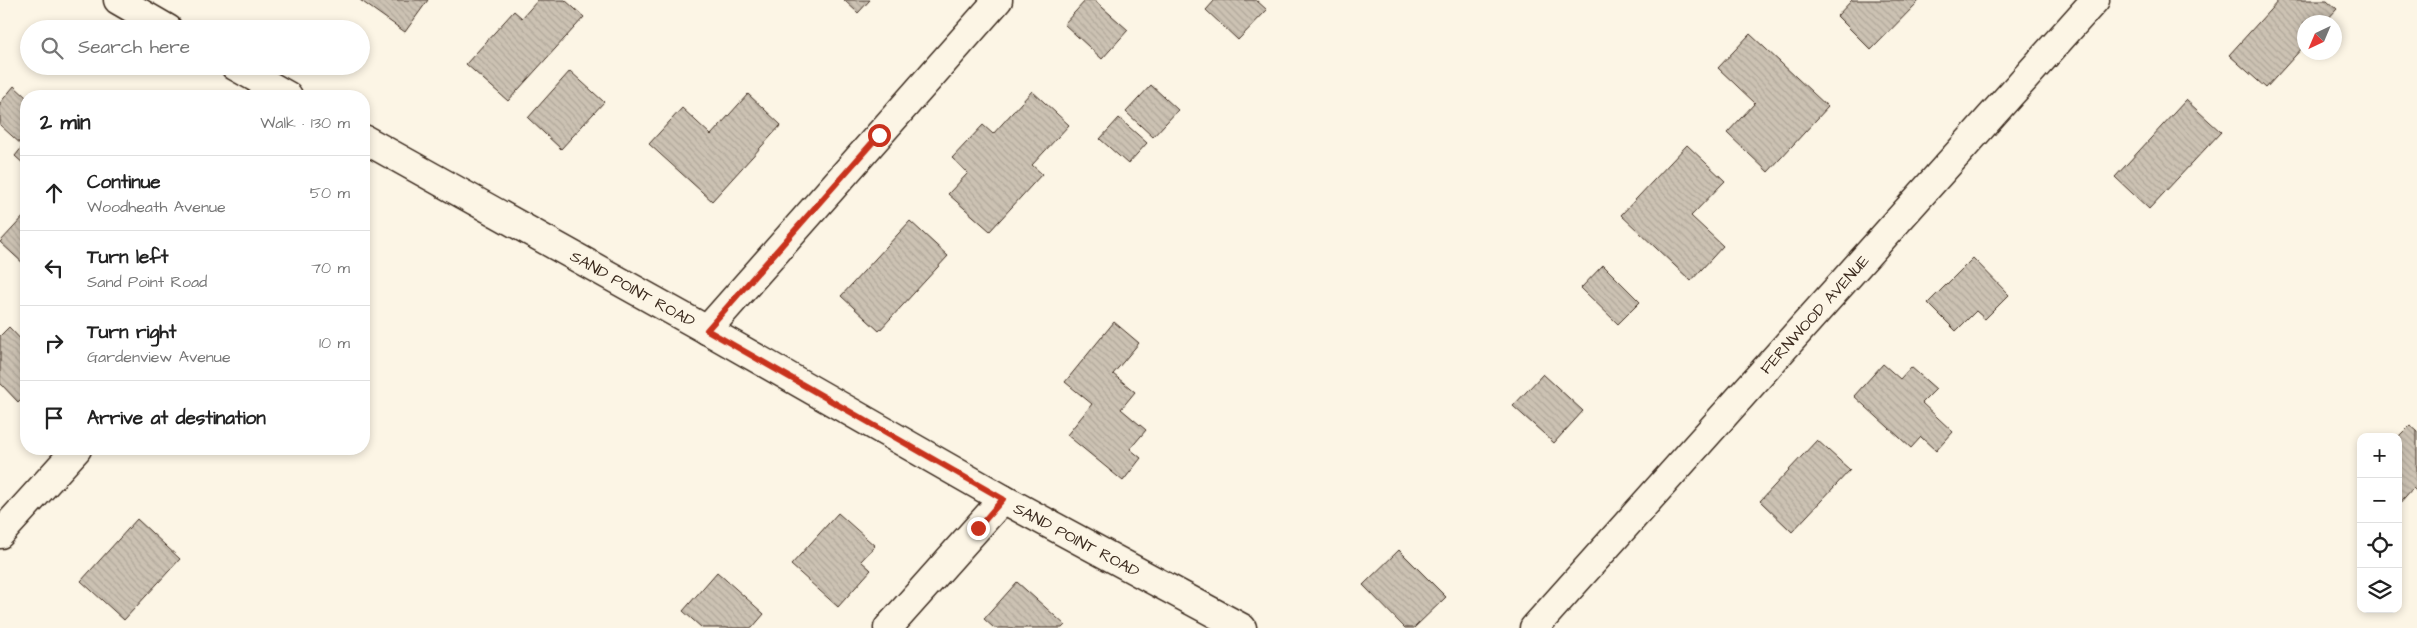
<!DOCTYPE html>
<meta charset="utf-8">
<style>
:root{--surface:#fff;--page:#f2f2f2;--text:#222;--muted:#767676;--line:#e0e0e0}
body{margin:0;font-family:"Architects Daughter",sans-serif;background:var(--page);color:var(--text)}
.controls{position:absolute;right:15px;bottom:15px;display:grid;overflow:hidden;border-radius:10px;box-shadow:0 2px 8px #0003}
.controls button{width:45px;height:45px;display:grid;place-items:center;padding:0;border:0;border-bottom:1px solid var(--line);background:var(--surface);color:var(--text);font:25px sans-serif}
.compass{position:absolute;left:2297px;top:15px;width:45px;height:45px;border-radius:50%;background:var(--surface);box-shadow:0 2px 8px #0003;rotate:224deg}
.stop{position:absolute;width:15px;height:15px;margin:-11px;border:4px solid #c8321e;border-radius:50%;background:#fff}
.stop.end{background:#c8321e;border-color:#fff;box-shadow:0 1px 5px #0008}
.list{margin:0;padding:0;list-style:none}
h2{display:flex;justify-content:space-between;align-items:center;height:65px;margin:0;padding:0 20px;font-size:21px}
h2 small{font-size:16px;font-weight:400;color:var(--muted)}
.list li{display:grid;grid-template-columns:32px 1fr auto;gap:15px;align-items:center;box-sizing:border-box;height:75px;padding:0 20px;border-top:1px solid var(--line)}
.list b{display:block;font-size:19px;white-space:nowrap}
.list p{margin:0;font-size:16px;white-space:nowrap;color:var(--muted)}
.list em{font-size:16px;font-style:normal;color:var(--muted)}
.icon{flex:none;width:28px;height:28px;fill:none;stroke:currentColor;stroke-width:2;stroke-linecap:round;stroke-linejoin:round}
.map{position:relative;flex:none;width:2417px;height:628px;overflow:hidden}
.search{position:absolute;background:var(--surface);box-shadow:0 2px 8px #0003;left:20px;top:20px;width:350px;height:55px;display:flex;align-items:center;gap:12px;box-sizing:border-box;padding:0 18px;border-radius:28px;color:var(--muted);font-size:19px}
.panel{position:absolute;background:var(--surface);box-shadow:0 2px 8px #0003;left:20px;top:90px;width:350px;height:365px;border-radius:20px}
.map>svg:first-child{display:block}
.building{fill:url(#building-back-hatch);stroke:#3b2a1e}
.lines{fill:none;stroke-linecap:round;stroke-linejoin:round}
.street-casing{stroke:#3b2a1e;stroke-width:31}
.secondary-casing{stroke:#3b2a1e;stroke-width:31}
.street{stroke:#fcf5e5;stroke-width:28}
.secondary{stroke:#fcf5e5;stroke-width:28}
.route{stroke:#c8321e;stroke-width:6}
.labels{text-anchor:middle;stroke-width:4;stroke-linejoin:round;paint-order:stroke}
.street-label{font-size:16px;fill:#3b2a1e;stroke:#fcf5e5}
</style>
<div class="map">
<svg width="2417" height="628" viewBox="0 0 2417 628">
<defs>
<pattern id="building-back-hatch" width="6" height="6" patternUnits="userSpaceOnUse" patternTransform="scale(1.25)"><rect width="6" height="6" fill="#ccc2b3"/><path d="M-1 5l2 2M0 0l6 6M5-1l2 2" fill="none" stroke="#b0a79a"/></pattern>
</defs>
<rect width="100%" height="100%" fill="#fcf5e5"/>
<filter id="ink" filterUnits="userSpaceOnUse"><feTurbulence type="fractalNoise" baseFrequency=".02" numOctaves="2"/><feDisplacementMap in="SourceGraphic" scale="10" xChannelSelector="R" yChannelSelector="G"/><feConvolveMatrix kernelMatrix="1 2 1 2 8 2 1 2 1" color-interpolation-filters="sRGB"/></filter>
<g filter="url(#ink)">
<path class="building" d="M360 0H428L405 32Z
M538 0H565L584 17 508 101 466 64 514 11 522 18Z
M844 0H870L858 13Z
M1086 0H1094L1128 30 1102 59 1064 24Z
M1215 0H1256L1267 10 1238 40 1206 10Z
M1852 0H1920L1871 50 1837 16Z
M2279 0H2327L2337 9 2325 22H2304V46L2266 88 2229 55Z
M1750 34 1828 107 1768 172 1727 133 1755 103 1718 68Z
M570 71 604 102 561 149 528 118Z
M1151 85 1178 110 1153 137 1126 112Z
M14 86 26 97V166L15 156 23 146 0 125V103Z
M1032 91 1069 125 1032 165 1042 174 990 231 948 194 968 173 952 158 983 125 993 134Z
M748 94 781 125 712 201 649 144 682 108 711 135Z
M2186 100 2221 132 2149 209 2115 177Z
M1119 118 1147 143 1128 164 1100 139Z
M1687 145 1725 181 1691 216 1723 246 1691 281 1621 215Z
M26 214V266L0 242Z
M910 221 948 256 879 331 841 296Z
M1973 258 2009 295 1985 319 1976 311 1956 331 1928 303Z
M1603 265 1640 302 1618 324 1581 288Z
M1114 322 1139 343 1113 374 1135 392 1121 409 1146 430 1130 449 1141 458 1123 481 1067 435 1092 404 1065 382Z
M9 327 26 345V394L18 402 0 383V336Z
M1883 364 1900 379 1911 367 1936 389 1922 403 1953 432 1936 451 1921 437 1911 448 1854 396Z
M1543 374 1583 411 1554 443 1513 406Z
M2410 425 2417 431V492L2413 488 2398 505V437Z
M1817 440 1850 470 1792 532 1760 501Z
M838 513 875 546 861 561 871 570 838 607 791 565Z
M137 519 180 559 124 620 81 581Z
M1399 550 1446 597 1414 628H1405L1363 585Z
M717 572 764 614 752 628H702L683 611Z
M1017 582 1065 625 1062 628H994L984 619Z"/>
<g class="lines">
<defs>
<path id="street" d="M707 330 998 0
M0 534 77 449
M888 628 1003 499
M1534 628 2095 0"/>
<path id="secondary" d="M118 0 168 29
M235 66 288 96
M364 139 707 330 1003 499 1242 628"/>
</defs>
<use href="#street" class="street-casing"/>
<use href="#secondary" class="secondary-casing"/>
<use href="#street" class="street"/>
<use href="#secondary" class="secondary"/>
</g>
</g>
<g class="lines" filter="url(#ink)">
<path class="route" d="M879 135 707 330 1003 499 978 528"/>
</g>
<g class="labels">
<g class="street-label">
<text transform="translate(633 288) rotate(29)" y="6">SAND POINT ROAD</text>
<text transform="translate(1814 314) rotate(-48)" y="6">FERNWOOD AVENUE</text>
<text transform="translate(1077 539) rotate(28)" y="6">SAND POINT ROAD</text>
</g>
</g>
</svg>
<div class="controls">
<button>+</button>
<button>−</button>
<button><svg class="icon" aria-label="locate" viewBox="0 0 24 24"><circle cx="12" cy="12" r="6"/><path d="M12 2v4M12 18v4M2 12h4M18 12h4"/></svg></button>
<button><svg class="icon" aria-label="layers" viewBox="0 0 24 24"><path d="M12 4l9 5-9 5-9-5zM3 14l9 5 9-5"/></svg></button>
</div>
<svg class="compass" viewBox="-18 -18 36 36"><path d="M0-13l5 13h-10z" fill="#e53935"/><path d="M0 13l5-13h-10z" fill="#767676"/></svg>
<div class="stop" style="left:879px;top:135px"></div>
<div class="stop end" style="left:978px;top:528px"></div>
<div class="search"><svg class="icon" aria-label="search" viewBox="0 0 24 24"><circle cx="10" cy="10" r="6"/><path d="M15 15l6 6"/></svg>Search here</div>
<section class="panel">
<h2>2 min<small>Walk · 130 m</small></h2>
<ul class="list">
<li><svg class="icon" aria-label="ahead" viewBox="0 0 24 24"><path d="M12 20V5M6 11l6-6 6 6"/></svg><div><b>Continue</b><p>Woodheath Avenue</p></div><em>50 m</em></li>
<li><svg class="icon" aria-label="left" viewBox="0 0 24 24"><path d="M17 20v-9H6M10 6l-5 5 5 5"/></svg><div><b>Turn left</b><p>Sand Point Road</p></div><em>70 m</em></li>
<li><svg class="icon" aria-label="right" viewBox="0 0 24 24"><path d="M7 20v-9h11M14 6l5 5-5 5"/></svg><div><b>Turn right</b><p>Gardenview Avenue</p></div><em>10 m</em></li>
<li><svg class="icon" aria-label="arrive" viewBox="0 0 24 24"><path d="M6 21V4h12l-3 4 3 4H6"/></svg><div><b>Arrive at destination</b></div></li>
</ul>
</section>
</div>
